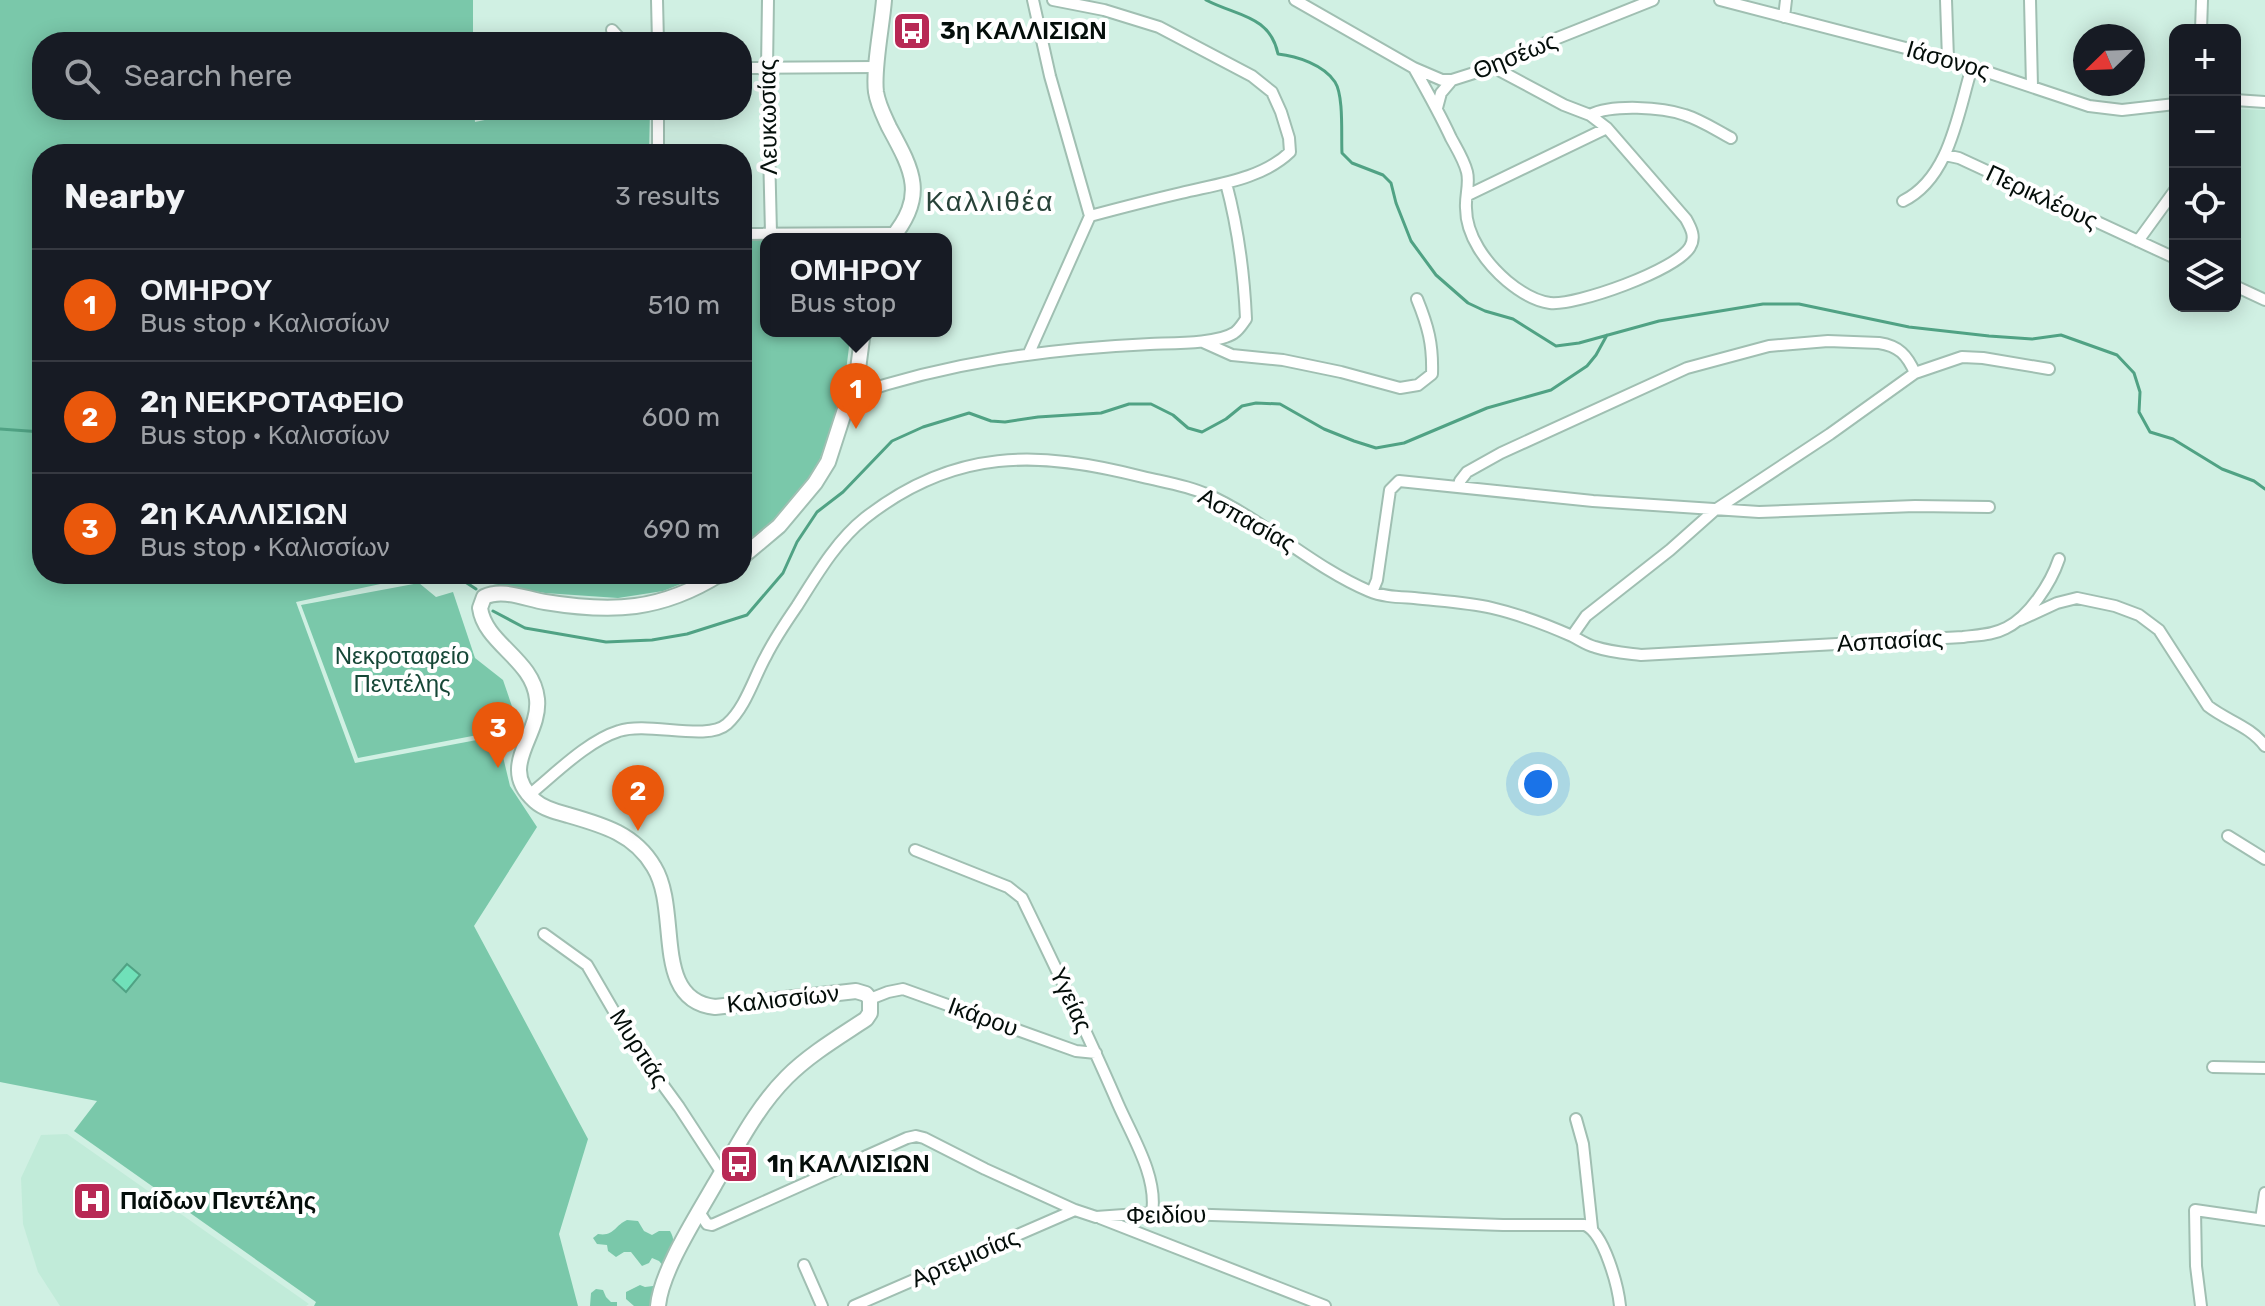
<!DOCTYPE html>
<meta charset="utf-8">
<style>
:root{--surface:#171b24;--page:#20242c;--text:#f1f3f6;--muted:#9ea1a6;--line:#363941;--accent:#ea580c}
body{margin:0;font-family:Rubik,sans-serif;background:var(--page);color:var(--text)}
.controls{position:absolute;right:24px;top:24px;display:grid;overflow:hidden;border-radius:16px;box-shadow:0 4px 20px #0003}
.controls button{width:72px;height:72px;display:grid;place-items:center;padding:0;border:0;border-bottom:2px solid var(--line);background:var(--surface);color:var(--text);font:40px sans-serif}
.compass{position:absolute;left:2073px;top:24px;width:72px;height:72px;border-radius:50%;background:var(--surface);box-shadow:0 4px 20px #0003;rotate:247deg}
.you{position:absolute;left:1538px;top:784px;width:28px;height:28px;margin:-20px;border:6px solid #fff;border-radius:50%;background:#1a73e8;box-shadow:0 0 0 12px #1a73e833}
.badge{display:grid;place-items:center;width:52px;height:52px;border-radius:50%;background:var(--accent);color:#fff;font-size:26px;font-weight:700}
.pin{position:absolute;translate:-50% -66px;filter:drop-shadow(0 2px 4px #0008)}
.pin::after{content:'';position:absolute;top:42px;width:28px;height:24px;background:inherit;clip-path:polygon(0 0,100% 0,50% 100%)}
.popup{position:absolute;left:760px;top:233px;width:192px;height:104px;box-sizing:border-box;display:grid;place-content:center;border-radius:16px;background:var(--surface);filter:drop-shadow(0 2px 6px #0005);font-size:26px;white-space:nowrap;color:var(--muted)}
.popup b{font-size:30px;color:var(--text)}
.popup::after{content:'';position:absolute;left:50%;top:100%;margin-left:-16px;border:16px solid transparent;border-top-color:var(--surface)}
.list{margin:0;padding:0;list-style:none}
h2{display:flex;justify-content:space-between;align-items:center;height:104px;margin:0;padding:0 32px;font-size:34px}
h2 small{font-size:26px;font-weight:400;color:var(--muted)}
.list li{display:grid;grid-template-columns:52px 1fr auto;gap:24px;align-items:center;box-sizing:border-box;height:112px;padding:0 32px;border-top:2px solid var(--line)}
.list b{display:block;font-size:30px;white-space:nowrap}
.list p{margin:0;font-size:26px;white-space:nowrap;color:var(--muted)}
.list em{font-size:26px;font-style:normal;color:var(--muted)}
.icon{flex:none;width:44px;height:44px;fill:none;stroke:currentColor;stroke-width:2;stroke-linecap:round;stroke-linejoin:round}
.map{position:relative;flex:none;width:2265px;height:1306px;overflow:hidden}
.search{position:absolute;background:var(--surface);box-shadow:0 4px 20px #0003;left:32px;top:32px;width:720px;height:88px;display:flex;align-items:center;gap:20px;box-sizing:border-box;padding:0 28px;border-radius:32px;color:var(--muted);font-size:30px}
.panel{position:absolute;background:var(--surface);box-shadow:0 4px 20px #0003;left:32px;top:144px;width:720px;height:440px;border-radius:32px}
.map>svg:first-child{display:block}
.built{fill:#c1ebd9}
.green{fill:#7ac8aa}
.water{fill:#70e1b9;stroke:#50a284;stroke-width:2}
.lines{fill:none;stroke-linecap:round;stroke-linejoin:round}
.stream{stroke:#50a284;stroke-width:3}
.minor-casing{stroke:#a0bfb2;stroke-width:14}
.secondary-casing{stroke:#a0bfb2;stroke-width:18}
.minor{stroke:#fff;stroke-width:10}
.secondary{stroke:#fff;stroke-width:14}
.labels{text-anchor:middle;stroke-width:8;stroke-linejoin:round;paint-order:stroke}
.poi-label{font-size:24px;font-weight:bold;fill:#040e0a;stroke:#fff;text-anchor:start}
.street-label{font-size:24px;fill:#040e0a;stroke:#fff}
.park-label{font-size:24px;fill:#164737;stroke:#fff}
.quarter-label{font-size:28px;letter-spacing:2px;fill:#284339;stroke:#fff}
</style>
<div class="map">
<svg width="2265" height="1306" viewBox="0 0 2265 1306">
<rect width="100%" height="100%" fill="#d0f0e3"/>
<path class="built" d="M2235 109 2265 110V296L2235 281Z
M67 1134 309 1304 306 1306H60L38 1272 23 1224 21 1178 41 1135Z"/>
<path class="green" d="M0 0H473V42H42V110H474L475 122 532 110H650L649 154H42V574H706L663 591 618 598 545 593 487 583 418 576 296 602 355 763 498 736 510 786 537 827 474 926 588 1139 559 1234 578 1306H314L316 1302 74 1131 97 1101 0 1082Z
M742 240H766V331H851L843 395 817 467 791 503 754 539 742 548Z
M419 583 436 597 453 592 475 658 503 680 519 727 358 758 301 605Z
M627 1220 638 1221 644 1231 652 1235 659 1231H670C678 1244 670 1255 665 1268L659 1261 652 1258 649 1263 642 1266 631 1252H624L616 1257 608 1251 607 1245 597 1244 593 1238 598 1234C614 1237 615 1225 627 1220Z
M640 1285 645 1287 653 1286 656 1293 650 1306H634L626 1299V1292Z
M596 1289 603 1290 606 1297 611 1302H617V1306H590L591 1293Z"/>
<path class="water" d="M127 964 140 975 126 992 113 980Z"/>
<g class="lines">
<path class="stream" d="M1206 0C1236 16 1270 15 1278 54 1297 56 1324 65 1335 82 1344 96 1341 136 1342 153L1352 163 1383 175 1391 183 1396 203 1411 241 1436 275 1468 303 1485 311 1513 319 1556 346 1579 343 1659 321 1763 304H1799L1909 327 1989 336 2032 339 2061 335 2117 355 2134 373 2140 392 2139 412 2150 432 2173 439 2222 469 2254 481 2265 489
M0 429 42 432
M453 574 476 589
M493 611 525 628 606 642 652 640 687 634 747 615 783 573 797 542 817 512 843 492 892 441 923 427 969 413 991 421 1005 422 1038 417 1101 413 1129 404H1151L1173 415 1188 428 1202 432 1226 419 1242 406 1256 403 1280 404 1324 429 1354 441 1376 448 1404 443 1487 408 1551 390 1587 366 1596 355 1607 335"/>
<defs>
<path id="minor" d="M657 0 658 42
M768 0 767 68 771 233
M1053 0 1104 10 1159 27 1252 76 1272 92 1281 112 1289 138 1290 152C1262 179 1218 184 1181 193 1151 200 1120 208 1090 216
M1295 0 1414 68 1442 80H1452L1493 67 1540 45 1653 0
M1720 0 1948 59 2089 106 2122 110 2175 104
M1946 0 1948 59
M2030 0 2032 86
M1784 17 1786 0
M612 30 623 42
M2201 30 2202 0
M742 68 877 67
M1414 68C1427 91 1440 114 1451 138 1457 149 1464 160 1467 172 1470 184 1465 196 1466 208 1466 236 1486 263 1507 281 1519 291 1534 301 1550 303 1576 306 1677 270 1690 247 1696 237 1691 228 1686 219L1607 128 1590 115 1564 105 1493 67
M2235 100 2265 102
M1437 108 1441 93 1452 80
M1590 115C1612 104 1662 107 1685 115 1701 120 1716 130 1731 138
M658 154V110
M1945 155 1959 158 2175 258
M1468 195 1607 128
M1903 201C1950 178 1958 112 1972 67
M742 234 896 233
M2138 241 2175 190
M2235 286 2265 300
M1203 342 1232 355 1283 360 1341 372 1400 388 1418 385 1432 374C1433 344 1428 326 1417 299
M1029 353 1090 216 1050 76 1033 0
M850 396C949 362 1046 349 1150 344 1171 343 1217 344 1234 333 1239 330 1243 323 1246 319 1244 272 1238 228 1226 183
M1459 486 1460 481 1467 472 1501 453 1687 368 1769 346 1828 341 1879 343C1899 346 1907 355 1915 373
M1372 592 1377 580 1390 490 1399 481 1593 501 1759 512 1915 506 1989 507
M2020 620 2057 603 2077 598 2115 606 2139 615 2159 630 2208 706C2227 721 2250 726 2265 746
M1572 636 1586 616 1670 550 1715 510 1830 434 1915 373 1962 357 1983 358 2049 369
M529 795C555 774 587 741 619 731 648 721 707 742 727 724 746 707 754 677 766 656 775 638 786 622 797 606 816 576 836 541 865 518 954 448 1038 450 1143 477 1164 482 1186 485 1206 494 1263 519 1312 567 1369 591 1383 597 1399 597 1414 598 1440 601 1466 602 1492 608 1518 614 1547 625 1572 636 1580 640 1587 645 1595 647 1610 652 1625 653 1641 655L1963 637C1978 635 1993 635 2006 628 2029 617 2051 583 2059 559
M2228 836 2265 859
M915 850 1008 887 1022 898C1055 966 1088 1034 1118 1104 1132 1136 1158 1177 1152 1213
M544 934 587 965 633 1044 679 1107 722 1173
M870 999 888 992 903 989 1076 1051 1096 1053
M2213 1067 2265 1068
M1576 1119 1583 1144 1592 1228
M699 1212 707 1224 712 1225 907 1138 916 1136 924 1138 985 1169 1075 1210 1096 1217 1152 1213 1503 1225H1585C1604 1233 1618 1286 1620 1306
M1100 1218 1325 1306
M2261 1219 2265 1193
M804 1265 822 1306
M854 1306 1075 1210
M2201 1306 2196 1266 2195 1210 2265 1220"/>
<path id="secondary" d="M884 0C882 26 873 69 876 92 878 105 884 116 889 127 913 171 927 196 891 239
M742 557 779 526 815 483 828 462 858 369 863 331
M658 1306C661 1271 697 1216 715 1184 737 1147 756 1108 787 1077 810 1054 839 1037 866 1019L870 1013V999L866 994 856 991 715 1007C651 1000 681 911 654 867 635 834 603 825 568 815 557 812 544 809 535 801 496 766 541 737 537 699 533 659 485 644 480 608L484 597C503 588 526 599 545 602 612 613 661 611 720 574"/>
</defs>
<use href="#minor" class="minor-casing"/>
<use href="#secondary" class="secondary-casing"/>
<use href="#minor" class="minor"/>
<use href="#secondary" class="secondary"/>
</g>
<defs>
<symbol id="bus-square" viewBox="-11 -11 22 22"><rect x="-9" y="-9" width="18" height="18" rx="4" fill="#b82955" stroke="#fff"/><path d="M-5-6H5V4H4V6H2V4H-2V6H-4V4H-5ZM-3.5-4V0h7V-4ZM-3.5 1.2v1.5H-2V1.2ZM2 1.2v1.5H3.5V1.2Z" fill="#fff"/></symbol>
<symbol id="hospital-square" viewBox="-11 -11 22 22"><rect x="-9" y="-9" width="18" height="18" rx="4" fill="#b82955" stroke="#fff"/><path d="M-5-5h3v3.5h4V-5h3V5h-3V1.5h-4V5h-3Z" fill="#fff"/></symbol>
</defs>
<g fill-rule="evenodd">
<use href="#bus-square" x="890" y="9" width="44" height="44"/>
<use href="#bus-square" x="717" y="1142" width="44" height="44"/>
<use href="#hospital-square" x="70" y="1179" width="44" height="44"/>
</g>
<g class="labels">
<g class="poi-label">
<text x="940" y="39">3η ΚΑΛΛΙΣΙΩΝ</text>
<text x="767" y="1172">1η ΚΑΛΛΙΣΙΩΝ</text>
<text x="120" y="1209">Παίδων Πεντέλης</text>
</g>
<g class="street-label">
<text transform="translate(1515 56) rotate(-22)" y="8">Θησέως</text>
<text transform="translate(1948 60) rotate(16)" y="8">Ιάσονος</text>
<text transform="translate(768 117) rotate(-91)" y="8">Λευκωσίας</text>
<text transform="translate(2042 197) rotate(25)" y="8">Περικλέους</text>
<text transform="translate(1247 520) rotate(29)" y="8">Ασπασίας</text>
<text transform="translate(1890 641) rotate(-3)" y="8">Ασπασίας</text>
<text transform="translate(783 999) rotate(-6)" y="8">Καλισσίων</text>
<text transform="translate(1071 1000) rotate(65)" y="8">Υγείας</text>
<text transform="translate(983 1017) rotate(20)" y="8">Ικάρου</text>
<text transform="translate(639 1048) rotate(57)" y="8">Μυρτιάς</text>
<text transform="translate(1166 1215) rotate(-1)" y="8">Φειδίου</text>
<text transform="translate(965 1258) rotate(-23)" y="8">Αρτεμισίας</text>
</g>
<g class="park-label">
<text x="402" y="664">Νεκροταφείο<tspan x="402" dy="28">Πεντέλης</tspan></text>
</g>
<g class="quarter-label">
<text x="990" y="211">Καλλιθέα</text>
</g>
</g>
</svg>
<div class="controls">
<button>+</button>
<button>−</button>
<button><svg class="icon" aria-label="locate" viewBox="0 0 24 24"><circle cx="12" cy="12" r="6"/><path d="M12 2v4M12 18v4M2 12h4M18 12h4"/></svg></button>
<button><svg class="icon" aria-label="layers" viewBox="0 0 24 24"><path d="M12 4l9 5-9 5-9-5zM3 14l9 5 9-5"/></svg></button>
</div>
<svg class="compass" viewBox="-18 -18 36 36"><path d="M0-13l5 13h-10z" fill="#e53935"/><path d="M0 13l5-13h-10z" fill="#9ea1a6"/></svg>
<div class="you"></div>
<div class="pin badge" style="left:856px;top:429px">1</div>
<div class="popup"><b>ΟΜΗΡΟΥ</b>Bus stop</div>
<div class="pin badge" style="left:638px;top:831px">2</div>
<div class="pin badge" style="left:498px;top:768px">3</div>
<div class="search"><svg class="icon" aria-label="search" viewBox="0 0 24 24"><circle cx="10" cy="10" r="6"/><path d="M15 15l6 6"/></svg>Search here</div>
<section class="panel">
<h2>Nearby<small>3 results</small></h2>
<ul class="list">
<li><span class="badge">1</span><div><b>ΟΜΗΡΟΥ</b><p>Bus stop · Καλισσίων</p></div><em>510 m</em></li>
<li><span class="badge">2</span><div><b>2η ΝΕΚΡΟΤΑΦΕΙΟ</b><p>Bus stop · Καλισσίων</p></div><em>600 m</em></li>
<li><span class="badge">3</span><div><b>2η ΚΑΛΛΙΣΙΩΝ</b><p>Bus stop · Καλισσίων</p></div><em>690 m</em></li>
</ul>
</section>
</div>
